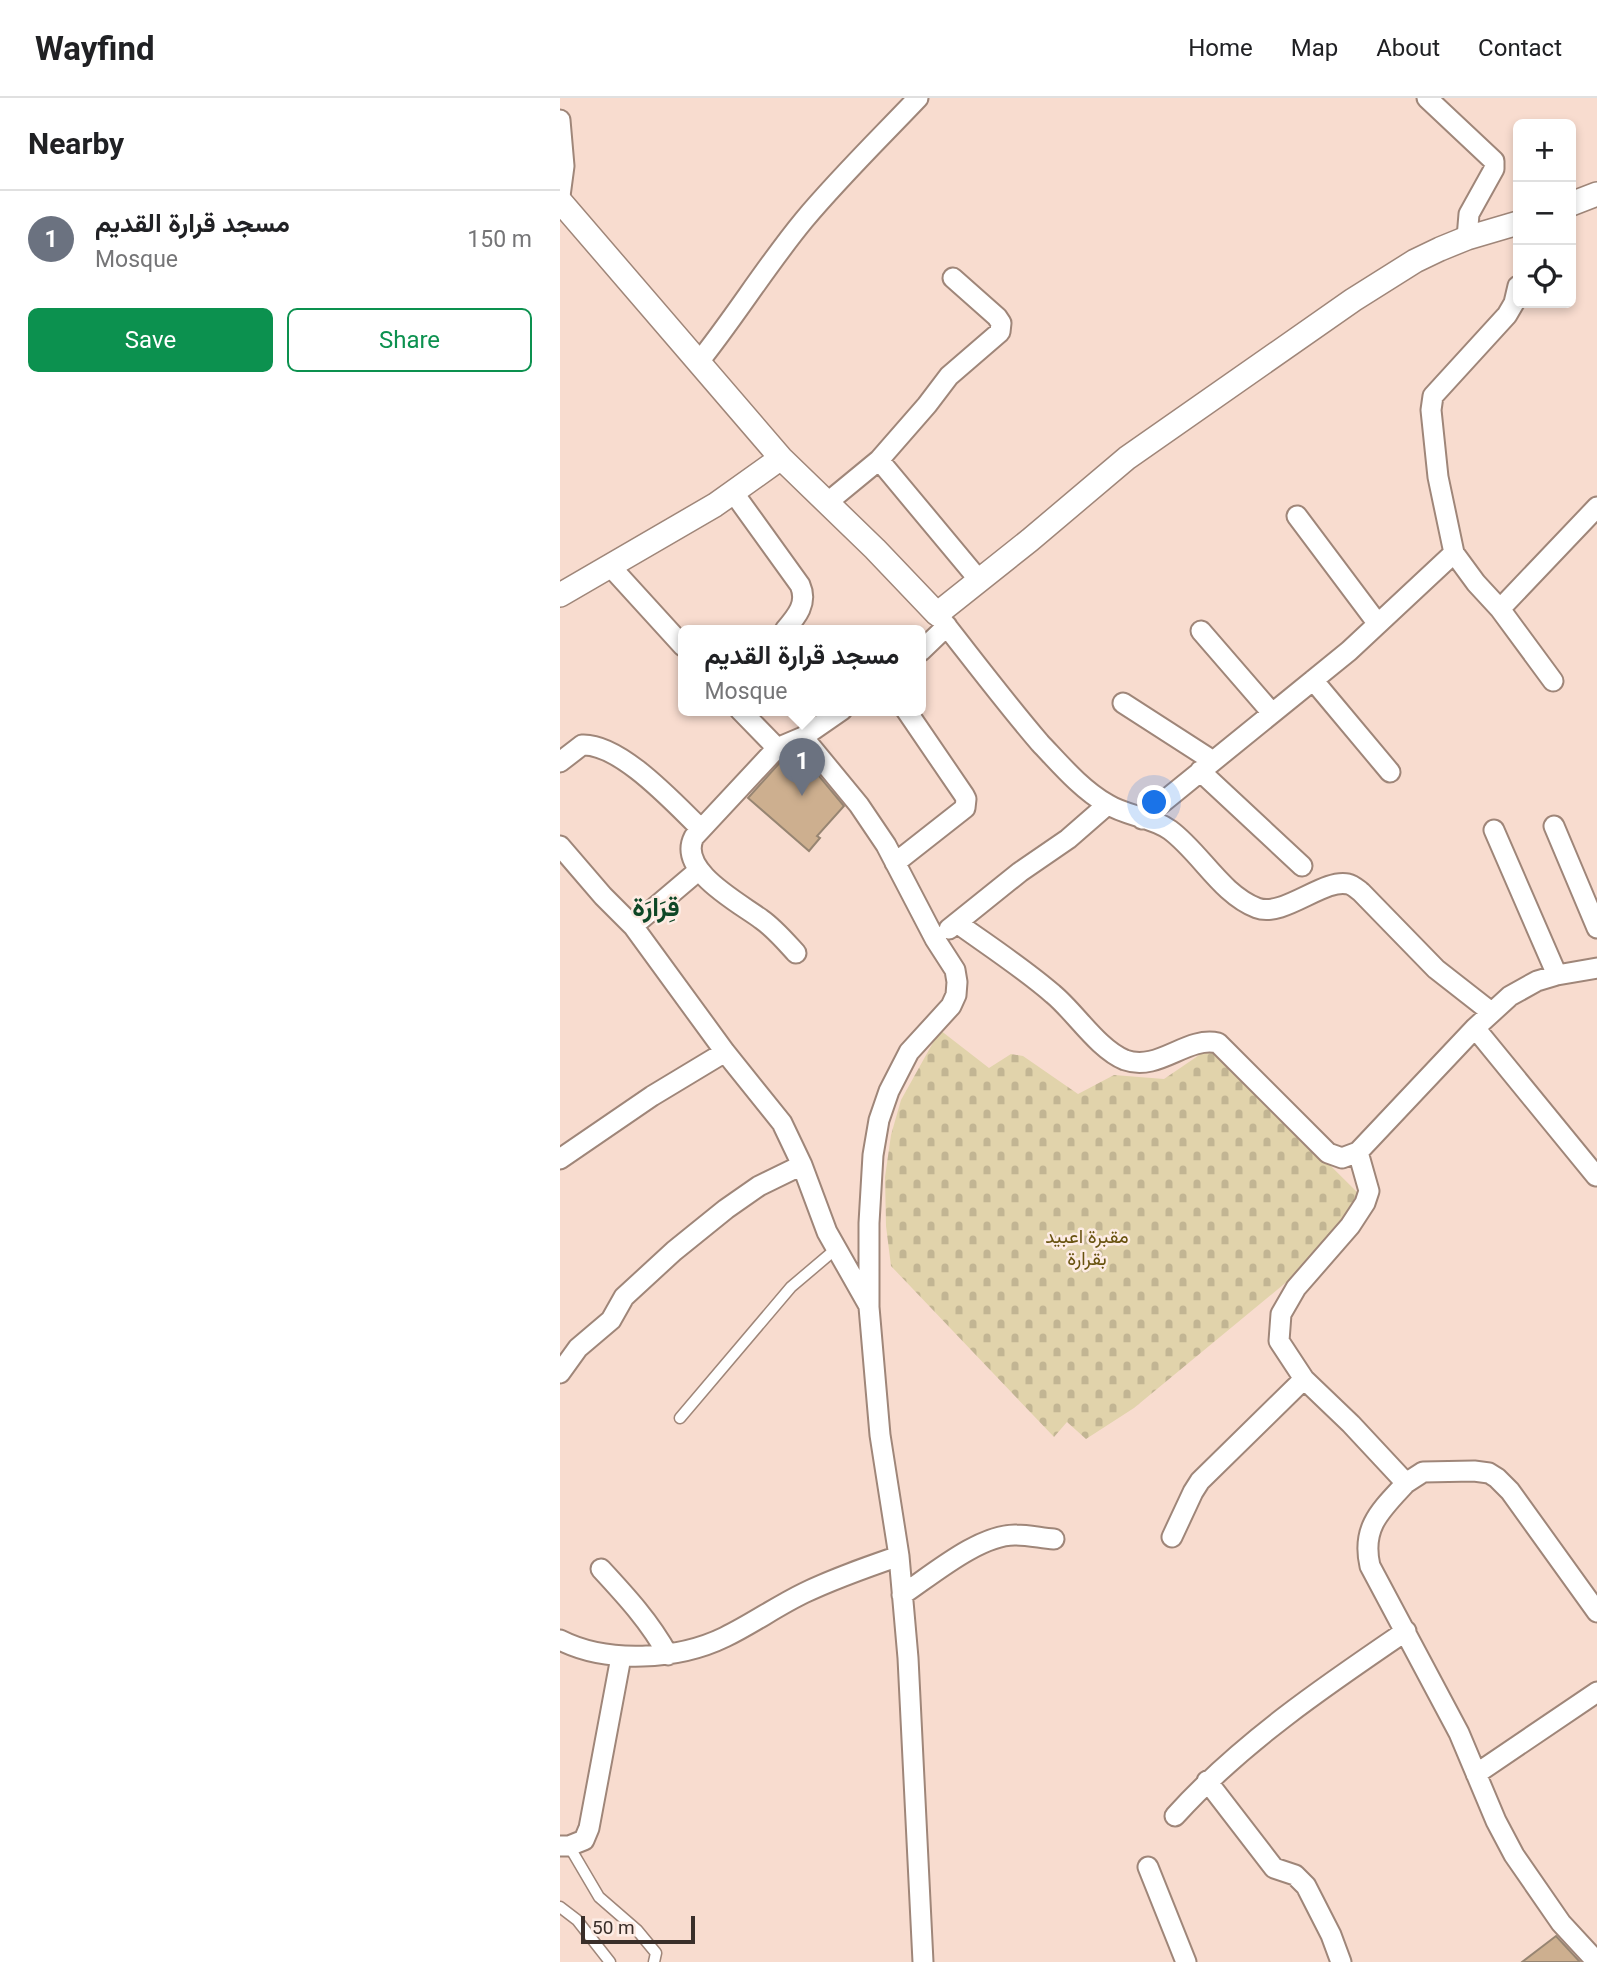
<!DOCTYPE html>
<meta charset="utf-8">
<style>
:root{--surface:#fff;--page:#f6f6f6;--text:#202124;--muted:#757577;--line:#e0e0e0;--accent:#0c914f}
body{margin:0;font-family:Roboto,Vazirmatn,sans-serif;background:var(--page);color:var(--text)}
.controls{position:absolute;right:21px;top:21px;display:grid;overflow:hidden;border-radius:10px;box-shadow:0 4px 10px #0003}
.controls button{width:63px;height:63px;display:grid;place-items:center;padding:0;border:0;border-bottom:2px solid var(--line);background:var(--surface);color:var(--text);font:35px sans-serif}
.scale{position:absolute;left:21px;bottom:18px;width:114px;box-sizing:border-box;padding-left:7px;border:4px solid #3a2f2a;border-top:0;font-size:19px;line-height:24px;white-space:nowrap;color:#3a2f2a;-webkit-text-stroke:5px #fdece4;paint-order:stroke}
.you{position:absolute;left:595px;top:705px;width:24px;height:24px;margin:-18px;border:5px solid #fff;border-radius:50%;background:#1a73e8;box-shadow:0 0 0 10px #1a73e833}
.badge{display:grid;place-items:center;width:46px;height:46px;border-radius:50%;background:var(--accent);color:#fff;font-size:23px;font-weight:700}
.pin{position:absolute;translate:-50% -58px;filter:drop-shadow(0 2px 4px #0008)}
.pin::after{content:'';position:absolute;top:37px;width:24px;height:21px;background:inherit;clip-path:polygon(0 0,100% 0,50% 100%)}
.popup{position:absolute;left:118px;top:527px;width:248px;height:91px;box-sizing:border-box;display:grid;place-content:center;border-radius:10px;background:var(--surface);filter:drop-shadow(0 2px 5px #0005);font-size:23px;white-space:nowrap;color:var(--muted)}
.popup b{font-size:26px;color:var(--text)}
.popup::after{content:'';position:absolute;left:50%;top:100%;margin-left:-14px;border:14px solid transparent;border-top-color:var(--surface)}
.list{margin:0;padding:0;list-style:none}
h2{display:flex;justify-content:space-between;align-items:center;height:91px;margin:0;padding:0 28px;font-size:30px}
h2 small{font-size:23px;font-weight:400;color:var(--muted)}
.list li{display:grid;grid-template-columns:46px 1fr auto;gap:21px;align-items:center;box-sizing:border-box;height:98px;padding:0 28px;border-top:2px solid var(--line)}
.list b{display:block;font-size:26px;white-space:nowrap}
.list p{margin:0;font-size:23px;white-space:nowrap;color:var(--muted)}
.list em{font-size:23px;font-style:normal;color:var(--muted)}
.actions{display:flex;gap:14px;padding:21px 28px}
.actions a{flex:1;padding:16px 0;border:2px solid var(--accent);border-radius:10px;text-align:center;font-size:24px;color:var(--accent)}
.actions .main{background:var(--accent);color:#fff}
.icon{flex:none;width:38px;height:38px;fill:none;stroke:currentColor;stroke-width:2;stroke-linecap:round;stroke-linejoin:round}
.map{position:relative;flex:none;width:1037px;height:1864px;overflow:hidden}
header{display:flex;align-items:center;gap:42px;box-sizing:border-box;height:98px;padding:0 35px;background:var(--surface);border-bottom:2px solid var(--line)}
header strong{font-size:33px}
nav{display:flex;gap:38px;margin-inline-start:auto;font-size:24px}
main{display:flex}
aside{flex:1;background:var(--surface)}
.map>svg:first-child{display:block}
.cemetery{fill:url(#cemetery-stones)}
.building{fill:#cdaf8f;stroke:#978572;stroke-width:2}
.lines{fill:none;stroke-linecap:round;stroke-linejoin:round}
.service-casing{stroke:#9f8679;stroke-width:13}
.minor-casing{stroke:#9f8679;stroke-width:23}
.tertiary-casing{stroke:#9f8679;stroke-width:26}
.service{stroke:#fff;stroke-width:10}
.minor{stroke:#fff;stroke-width:19}
.tertiary{stroke:#fff;stroke-width:23}
.labels{text-anchor:middle;stroke-width:5;stroke-linejoin:round;paint-order:stroke}
.park-label{font-size:19px;fill:#68520f;stroke:#fdece4}
.district-label{font-size:26px;font-weight:bold;fill:#0e4726;stroke:#fdece4}
</style>
<header>
<strong>Wayfind</strong>
<nav><a>Home</a><a>Map</a><a>About</a><a>Contact</a></nav>
</header>
<main>
<aside>
<h2>Nearby<small></small></h2>
<ul class="list">
<li><span class="badge" style="background:#6b7280">1</span><div><b>مسجد قرارة القديم</b><p>Mosque</p></div><em>150 m</em></li>
</ul>
<div class="actions"><a class="main">Save</a><a>Share</a></div>
</aside>
<div class="map">
<svg width="1037" height="1864" viewBox="0 0 1037 1864">
<defs>
<pattern id="cemetery-stones" width="16" height="16" patternUnits="userSpaceOnUse" patternTransform="scale(1.75)"><rect width="16" height="16" fill="#e1d3ab"/><path d="M2 7V4a2 2 0 0 1 4 0v3zM10 15v-3a2 2 0 0 1 4 0v3z" fill="#c2b593"/></pattern>
</defs>
<rect width="100%" height="100%" fill="#f8dccf"/>
<path class="cemetery" d="M380 932 429 970 451 956 463 958 518 996 554 977 604 981 651 949 802 1099 735 1177 574 1310 526 1341 507 1324 494 1339 331 1168 326 1128 325 1079 331 1037 341 1002Z"/>
<path class="building" d="M239 654 284 708 257 738 260 740 249 753 188 700 224 660Z
M996 1838 1020 1864H962Z"/>
<g class="lines">
<defs>
<path id="service" d="M120 1320 231 1189 277 1150
M9 1748 39 1799 77 1832 96 1855 94 1864
M0 1809 17 1822 50 1864"/>
<path id="minor" d="M867 0 934 63V71L909 116 907 140
M0 22 4 68 0 98
M958 188 954 205 947 217 873 298 871 312 878 379 894 455 916 485 940 511 993 583
M138 265C175 219 206 168 244 122 279 80 320 40 358 0
M319 362 419 482
M173 394 240 487C248 505 237 518 225 532
M268 404 319 362 367 307 389 278 440 234 441 225 437 219 393 180
M737 418 818 526
M51 469 123 548
M940 511 1037 409
M377 516C411 559 444 603 480 645 500 666 521 691 547 706 566 718 592 719 610 732 641 755 661 796 697 810 723 820 764 780 788 786 793 787 797 791 801 794L876 871 931 914
M641 533 712 615
M361 553 387 528
M753 582 830 674
M563 605 653 663
M180 612 217 650
M243 639 299 707 326 747 375 841 395 872 397 884 396 897 391 908 349 954 329 993 319 1022 313 1057 309 1125V1209L320 1337 339 1458 348 1560 363 1864
M0 664 22 647C60 645 115 706 141 731
M640 673 742 768
M582 721 789 553 894 455
M994 728 1037 830
M934 732 997 877
M0 748 43 798 73 828 165 954 222 1025 242 1067 267 1134 309 1208
M335 765 405 710 406 701 404 697 346 612
M397 825C429 848 463 870 493 896 515 914 538 951 565 962 599 974 626 938 658 945L768 1055 782 1060 798 1054 915 930 950 898 977 883 997 877 1037 870
M73 828 139 772
M389 831 460 774 508 741 547 707
M236 855C225 843 214 830 201 821 178 804 117 772 134 739L217 650 243 639 282 612
M915 930 1036 1078
M798 1054 809 1093 805 1105 790 1128 736 1190 721 1216 719 1243 744 1281 791 1326 846 1385 863 1374 914 1373 929 1375 937 1380 950 1393 1037 1514
M0 1061 92 998 165 954
M0 1275 18 1250 51 1222 64 1199 114 1153 166 1111 199 1088 242 1067
M846 1385C821 1412 801 1429 810 1468L899 1635 936 1723 954 1757 1001 1825 1037 1864
M612 1439 633 1394 640 1383 744 1281
M41 1471C66 1498 90 1524 108 1557
M342 1497C372 1477 420 1436 456 1437 469 1437 481 1440 494 1441
M0 1542C47 1566 118 1562 165 1539 192 1526 217 1508 244 1495 275 1480 307 1469 339 1458
M916 1676 1037 1594
M647 1683 714 1770 735 1777 746 1788 771 1837 781 1864
M615 1718C681 1645 765 1588 846 1533
M0 1748H9L24 1742 29 1730 61 1559
M588 1769 626 1864"/>
<path id="tertiary" d="M0 103 221 360 315 451 377 516 470 442 567 360 793 202 855 163 880 151 907 140 958 125
M1011 106 1037 96
M0 497 155 407 221 360"/>
</defs>
<use href="#service" class="service-casing"/>
<use href="#minor" class="minor-casing"/>
<use href="#tertiary" class="tertiary-casing"/>
<use href="#service" class="service"/>
<use href="#minor" class="minor"/>
<use href="#tertiary" class="tertiary"/>
</g>
<g class="labels">
<g class="park-label">
<text x="527" y="1145">مقبرة اعبيد<tspan x="527" dy="22">بقرارة</tspan></text>
</g>
<g class="district-label">
<text x="96" y="818">قِرَارَة</text>
</g>
</g>
</svg>
<div class="controls">
<button>+</button>
<button>−</button>
<button><svg class="icon" aria-label="locate" viewBox="0 0 24 24"><circle cx="12" cy="12" r="6"/><path d="M12 2v4M12 18v4M2 12h4M18 12h4"/></svg></button>
</div>
<div class="scale">50 m</div>
<div class="you"></div>
<div class="pin badge" style="left:242px;top:698px;background:#6b7280">1</div>
<div class="popup"><b>مسجد قرارة القديم</b>Mosque</div>
</div>
</main>
